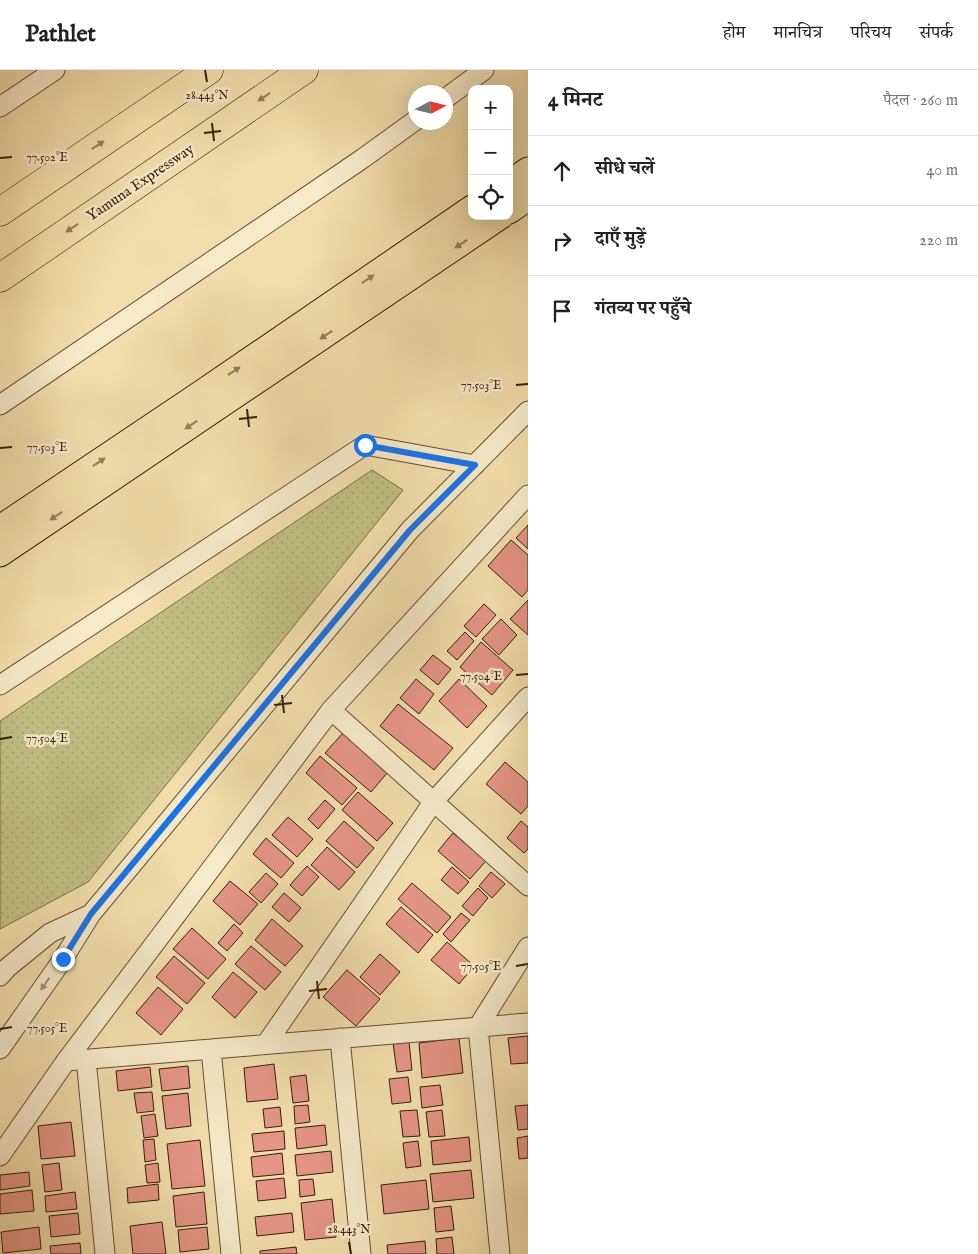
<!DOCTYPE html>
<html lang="hi">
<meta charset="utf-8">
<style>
:root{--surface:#fff;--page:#f2f2f2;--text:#222;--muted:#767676;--line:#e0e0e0}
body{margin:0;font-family:"IM FELL English","Noto Serif Devanagari",serif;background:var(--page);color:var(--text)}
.controls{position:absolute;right:15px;top:15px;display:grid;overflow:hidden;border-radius:10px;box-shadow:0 5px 20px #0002}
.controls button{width:45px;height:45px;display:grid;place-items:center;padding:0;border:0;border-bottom:1px solid var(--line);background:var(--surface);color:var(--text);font:25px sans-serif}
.compass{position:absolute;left:408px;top:15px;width:45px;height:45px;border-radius:50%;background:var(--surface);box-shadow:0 5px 20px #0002;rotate:83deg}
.stop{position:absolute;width:15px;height:15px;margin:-11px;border:4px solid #1a73e8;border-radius:50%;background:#fff}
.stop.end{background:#1a73e8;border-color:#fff;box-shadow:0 1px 5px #0008}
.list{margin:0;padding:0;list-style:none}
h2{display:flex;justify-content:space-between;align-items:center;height:65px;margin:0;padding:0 20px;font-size:21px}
h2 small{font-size:16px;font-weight:400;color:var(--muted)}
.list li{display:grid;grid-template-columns:32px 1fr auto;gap:15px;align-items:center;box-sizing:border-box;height:70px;padding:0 20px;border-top:1px solid var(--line)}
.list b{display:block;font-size:19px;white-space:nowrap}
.list em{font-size:16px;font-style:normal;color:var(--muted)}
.icon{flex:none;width:28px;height:28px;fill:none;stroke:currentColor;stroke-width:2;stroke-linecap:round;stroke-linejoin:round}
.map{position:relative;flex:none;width:528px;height:1184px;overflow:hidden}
header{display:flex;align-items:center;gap:30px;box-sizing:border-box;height:70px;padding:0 25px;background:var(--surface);border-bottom:1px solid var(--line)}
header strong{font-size:24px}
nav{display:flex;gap:28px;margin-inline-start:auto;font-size:18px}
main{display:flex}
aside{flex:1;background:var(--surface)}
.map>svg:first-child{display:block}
.grass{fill:url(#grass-dots);stroke:#7c6e48}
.building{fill:#e59585;stroke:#361e0b}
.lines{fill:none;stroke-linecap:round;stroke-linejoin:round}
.minor-casing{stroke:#654e33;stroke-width:21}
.major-casing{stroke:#361e0b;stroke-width:27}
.highway-casing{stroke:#361e0b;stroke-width:29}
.minor{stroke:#f6eac9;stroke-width:19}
.major{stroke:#f1deac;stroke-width:25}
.highway{stroke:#f1deac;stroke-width:28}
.oneway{fill:#947e5c}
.oneway2{fill:#a08e74}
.route{stroke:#1a73e8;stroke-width:6}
.ticks{fill:none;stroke:#361e0b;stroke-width:2}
.labels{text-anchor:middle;stroke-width:5;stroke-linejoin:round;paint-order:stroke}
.street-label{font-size:15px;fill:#361e0b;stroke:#f6eac9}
.ticks-label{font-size:12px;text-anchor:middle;fill:#361e0b;stroke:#f6eac9;stroke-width:5;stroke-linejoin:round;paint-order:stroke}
</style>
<header>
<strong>Pathlet</strong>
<nav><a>होम</a><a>मानचित्र</a><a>परिचय</a><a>संपर्क</a></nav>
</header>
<main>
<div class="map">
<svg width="528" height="1184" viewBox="0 0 528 1184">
<defs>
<pattern id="grass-dots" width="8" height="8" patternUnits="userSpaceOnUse" patternTransform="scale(1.25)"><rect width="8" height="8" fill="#c1bf85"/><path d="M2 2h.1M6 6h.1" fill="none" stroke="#a6a472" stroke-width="1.8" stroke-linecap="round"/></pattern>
</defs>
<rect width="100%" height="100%" fill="#f1deac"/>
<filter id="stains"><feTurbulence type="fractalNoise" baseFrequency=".004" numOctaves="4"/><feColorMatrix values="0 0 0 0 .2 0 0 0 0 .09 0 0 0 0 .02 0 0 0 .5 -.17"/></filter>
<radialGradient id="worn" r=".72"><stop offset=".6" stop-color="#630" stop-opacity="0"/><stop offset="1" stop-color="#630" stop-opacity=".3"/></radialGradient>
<path class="grass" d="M372 400 403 420 88 812 0 859V651Z"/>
<path class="building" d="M528 455V479L516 468Z
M511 470 528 485V520L522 527 488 496Z
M528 530V565L510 549Z
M484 534 496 545 476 567 464 556Z
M501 549 517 565 499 585 482 569Z
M465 562 474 571 457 590 447 581Z
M481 572 513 600 492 625 460 597Z
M433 585 451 599 438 615 420 600Z
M416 609 434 624 419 644 400 628Z
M459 609 487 636 467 658 439 631Z
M398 634 453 678 434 700 380 656Z
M343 663 388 702 371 722 325 683Z
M320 686 357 718 342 735 306 703Z
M505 692 528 712V736L521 744 486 714Z
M358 722 393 753 377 771 342 740Z
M325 730 335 739 318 759 308 749Z
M288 747 313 769 297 787 272 765Z
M344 751 374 778 357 798 326 771Z
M521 751 528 757V779L524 783 507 768Z
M453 763 486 791 470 809 438 781Z
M266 768 294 793 281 808 253 784Z
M327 777 355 802 339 820 311 795Z
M307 796 319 807 302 826 290 815Z
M452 797 469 812 458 824 441 810Z
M491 802 505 814 492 828 479 816Z
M266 803 278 814 261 833 249 822Z
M230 811 258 834 240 855 213 831Z
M412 813 451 847 437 863 398 829Z
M478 818 488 828 473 846 462 836Z
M284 823 301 838 289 852 272 837Z
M401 837 433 865 418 883 386 854Z
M461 843 470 850 451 872 443 864Z
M272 849 303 876 285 896 255 870Z
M234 854 243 863 227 881 218 873Z
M192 858 226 889 208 909 173 879Z
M447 872 474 896 459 914 431 890Z
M251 876 281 902 265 920 235 894Z
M380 884 400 902 380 925 360 907Z
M174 886 205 913 187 934 156 907Z
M347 900 380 929 356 956 323 927Z
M233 902 257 922 235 948 212 927Z
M158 917 183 939 161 965 136 943Z
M528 966V993L511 994 508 968Z
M459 968 463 1003 422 1008 419 973Z
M409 972 412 1000 397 1002 393 973Z
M274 994 278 1029 247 1032 244 998Z
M188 996 190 1018 162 1021 159 999Z
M150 997 152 1017 118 1021 116 1001Z
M306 1005 309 1031 293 1033 290 1007Z
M408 1007 411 1032 392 1034 389 1009Z
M440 1015 443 1035 422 1038 420 1017Z
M152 1022 154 1041 137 1043 134 1023Z
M188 1023 191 1056 166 1059 162 1026Z
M308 1035 310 1052 295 1054 294 1036Z
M528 1035V1059L518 1060 515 1036Z
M280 1037 282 1056 265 1058 263 1039Z
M417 1040 420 1066 403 1067 400 1041Z
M442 1040 445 1066 429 1067 426 1042Z
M155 1044 158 1066 144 1068 141 1046Z
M71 1052 75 1086 41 1089 38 1056Z
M325 1055 327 1075 297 1079 295 1058Z
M284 1061 285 1079 254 1082 252 1064Z
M528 1066V1088L519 1089 517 1068Z
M469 1067 471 1091 433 1095 431 1071Z
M154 1069 156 1090 145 1092 143 1070Z
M200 1070 205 1116 172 1119 167 1074Z
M418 1071 421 1096 406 1098 403 1073Z
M331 1081 333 1102 297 1106 295 1085Z
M282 1083 284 1104 253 1107 251 1087Z
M59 1093 62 1120 45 1122 42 1095Z
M158 1093 160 1112 147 1113 145 1095Z
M471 1100 474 1128 433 1132 430 1104Z
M29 1102 30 1116 0 1120V1105Z
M284 1108 286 1128 258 1131 256 1111Z
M313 1109 315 1125 300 1127 299 1110Z
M426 1110 429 1139 384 1144 381 1115Z
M158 1114 159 1130 128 1133 127 1118Z
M32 1120 34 1141 0 1144V1124Z
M75 1122 77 1139 46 1142 45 1126Z
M204 1122 207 1154 176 1157 173 1126Z
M332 1129 336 1167 305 1170 301 1133Z
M451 1136 454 1160 436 1162 434 1138Z
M78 1143 80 1164 51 1167 49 1146Z
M292 1143 294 1162 257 1166 255 1147Z
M162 1152 166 1184H133L130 1156Z
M39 1157 41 1179 3 1183 1 1162Z
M207 1157 209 1179 180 1182 178 1160Z
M452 1167 454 1184H437L436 1169Z
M425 1171 426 1184H388L387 1175Z
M80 1173 81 1184H51L50 1176Z
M296 1177 297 1184H260V1181Z"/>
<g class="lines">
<defs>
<path id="minor" d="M446 28 484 0
M0 37 55 0
M0 335 362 89 416 50
M0 615 365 375 475 395
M331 640 528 816
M0 906 7 898 50 863 91 844
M340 968 361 1184
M266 974 434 731 528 627
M0 979 63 889 91 844 410 460 528 341
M211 979 231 1184
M86 989 105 1184
M66 991 528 953
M0 1086 66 991 331 640 528 425
M500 1184 478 957 528 877"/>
<path id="major" d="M509 113 528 100
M509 141 528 128
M0 458 200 324 472 138
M0 484 501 146"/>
<path id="highway" d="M0 142 209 0
M0 208 304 0"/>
</defs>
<use href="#minor" class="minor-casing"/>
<use href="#major" class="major-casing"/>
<use href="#highway" class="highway-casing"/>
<use href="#minor" class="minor"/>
<use href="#major" class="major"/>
<use href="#highway" class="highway"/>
</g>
<defs><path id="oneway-solid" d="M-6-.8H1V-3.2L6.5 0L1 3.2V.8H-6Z" transform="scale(1.25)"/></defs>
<g class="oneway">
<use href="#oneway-solid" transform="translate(264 27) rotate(146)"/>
<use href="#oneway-solid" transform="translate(98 75) rotate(-34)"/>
<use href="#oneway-solid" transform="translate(72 158) rotate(146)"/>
<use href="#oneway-solid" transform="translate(461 174) rotate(146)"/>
<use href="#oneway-solid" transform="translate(368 209) rotate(-34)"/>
<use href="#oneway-solid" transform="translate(326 265) rotate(146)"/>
<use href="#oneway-solid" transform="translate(234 301) rotate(-34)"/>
<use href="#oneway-solid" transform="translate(191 355) rotate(146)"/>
<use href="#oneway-solid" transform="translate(99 392) rotate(-34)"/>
<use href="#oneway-solid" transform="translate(56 446) rotate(146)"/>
</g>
<use class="oneway2" href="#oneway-solid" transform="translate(45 914) rotate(125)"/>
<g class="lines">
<path class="route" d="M63 889 91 844 410 460 475 395 365 375"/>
</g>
<path class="ticks" d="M205 0 207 12M212 53 214 71M204 63 221 61M0 88 12 87M516 315 528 314M247 339 249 357M239 349 257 347M0 378 12 377M516 605 528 604M282 625 284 643M274 635 292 633M0 669 12 667M516 896 528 894M317 911 319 929M309 921 327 919M0 959 12 957M349 1172 351 1184"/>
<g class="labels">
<g class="street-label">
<text transform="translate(140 112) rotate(-34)" y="5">Yamuna Expressway</text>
</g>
</g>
<g class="ticks-label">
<text x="207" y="29">28.443°N</text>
<text x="47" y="91">77.502°E</text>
<text x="481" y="319">77.503°E</text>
<text x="47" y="381">77.503°E</text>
<text x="481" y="610">77.504°E</text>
<text x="47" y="672">77.504°E</text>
<text x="481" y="900">77.505°E</text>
<text x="47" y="962">77.505°E</text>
<text x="349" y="1163">28.443°N</text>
</g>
<rect width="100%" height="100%" filter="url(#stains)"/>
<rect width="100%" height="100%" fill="url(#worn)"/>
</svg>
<div class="controls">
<button>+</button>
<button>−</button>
<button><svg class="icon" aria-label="locate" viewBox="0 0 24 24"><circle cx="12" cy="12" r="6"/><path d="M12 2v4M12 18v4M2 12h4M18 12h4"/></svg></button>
</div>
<svg class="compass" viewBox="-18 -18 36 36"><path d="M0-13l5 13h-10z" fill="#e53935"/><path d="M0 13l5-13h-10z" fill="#767676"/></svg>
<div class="stop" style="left:365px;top:375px"></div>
<div class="stop end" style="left:63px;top:889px"></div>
</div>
<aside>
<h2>4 मिनट<small>पैदल · 260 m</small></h2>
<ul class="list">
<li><svg class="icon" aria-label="ahead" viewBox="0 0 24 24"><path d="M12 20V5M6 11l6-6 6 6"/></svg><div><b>सीधे चलें</b></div><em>40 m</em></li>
<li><svg class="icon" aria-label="right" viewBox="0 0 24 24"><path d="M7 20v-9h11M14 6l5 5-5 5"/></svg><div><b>दाएँ मुड़ें</b></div><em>220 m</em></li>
<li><svg class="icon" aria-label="arrive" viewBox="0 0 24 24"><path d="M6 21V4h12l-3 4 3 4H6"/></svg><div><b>गंतव्य पर पहुँचे</b></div></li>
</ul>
</aside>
</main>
